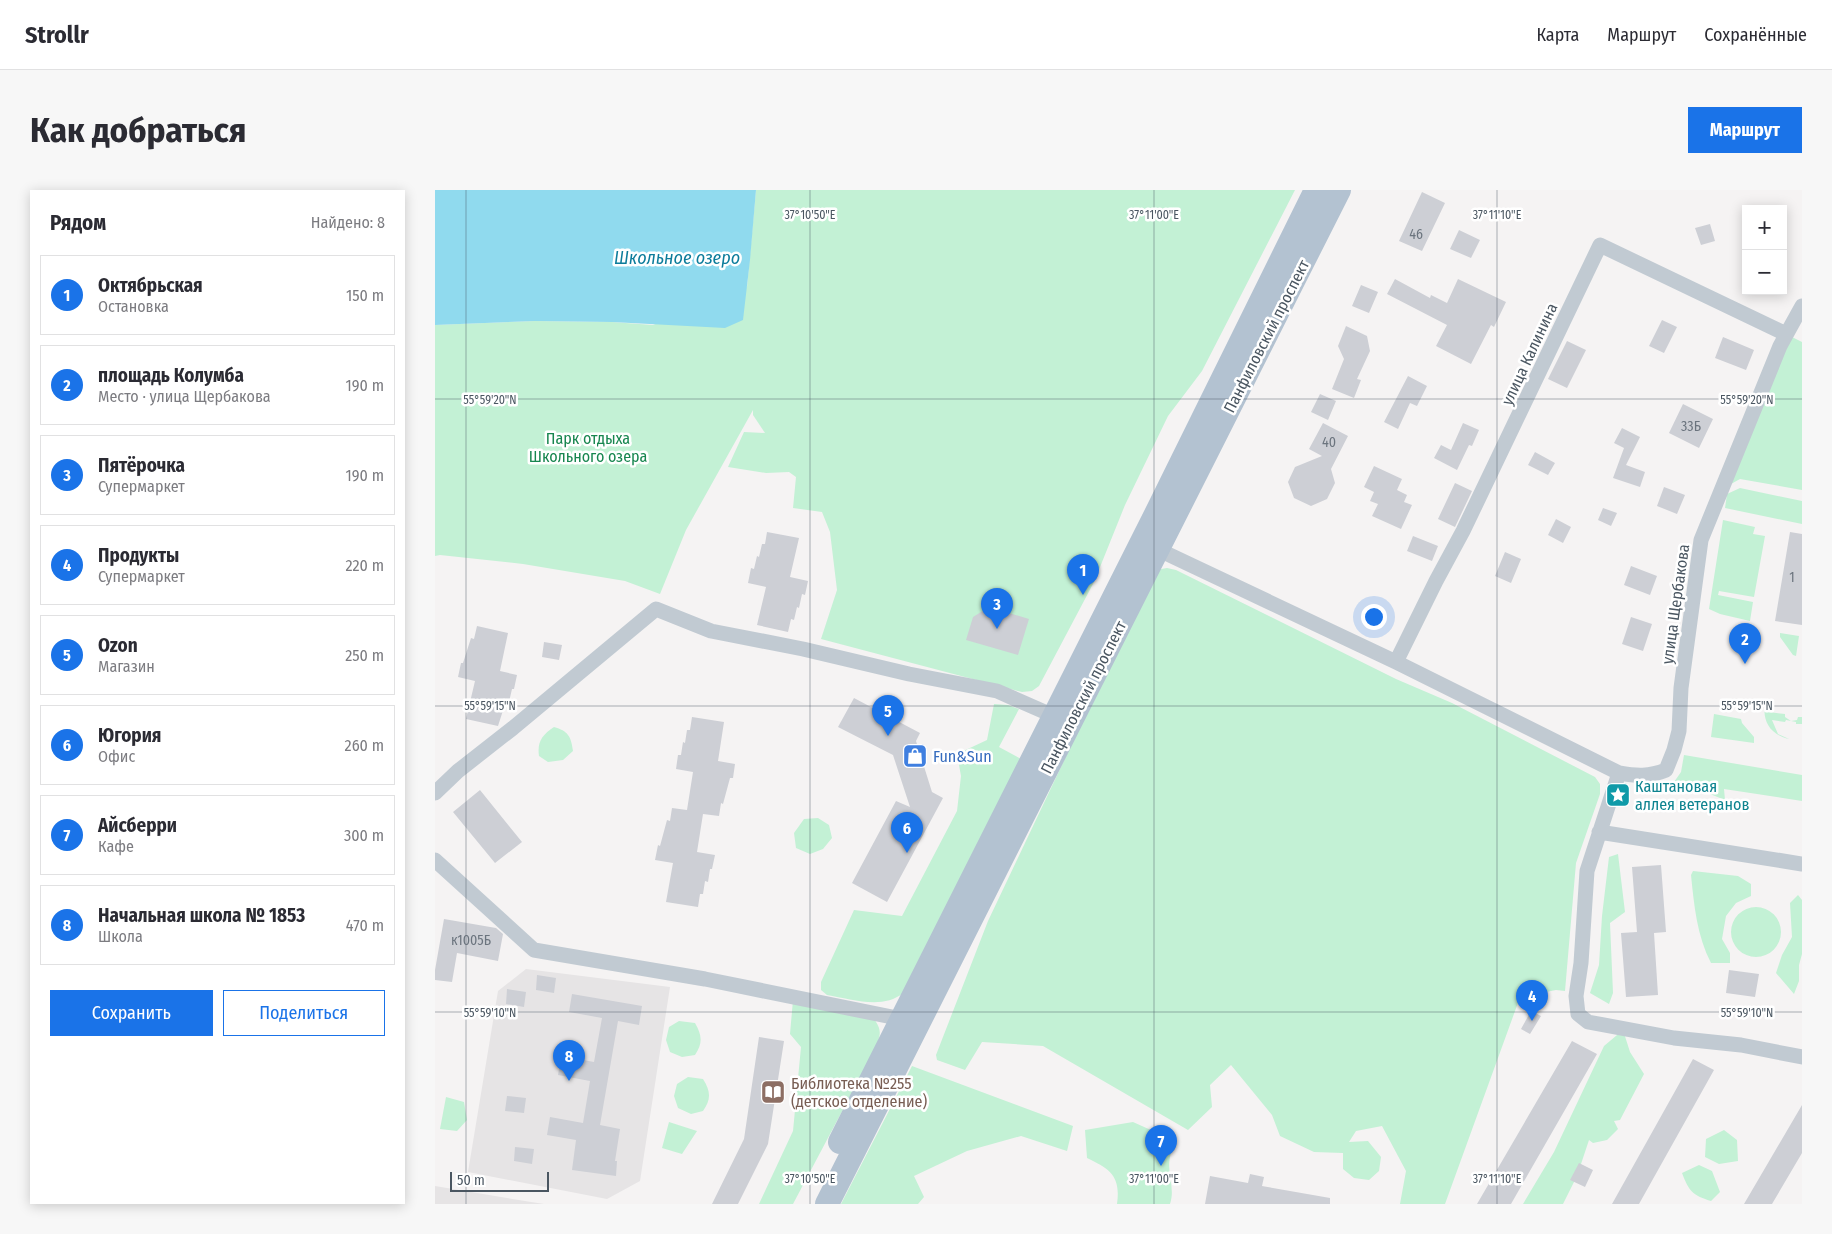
<!DOCTYPE html>
<html lang="ru">
<meta charset="utf-8">
<style>
:root{--surface:#fff;--page:#f7f7f7;--text:#2b2b33;--muted:#7c7c81;--line:#e1e1e2;--accent:#1a73e8}
body{margin:0;font-family:"Fira Sans Condensed",sans-serif;background:var(--page);color:var(--text)}
.controls{position:absolute;right:15px;top:15px;display:grid;overflow:hidden;border-radius:0px;box-shadow:0 2px 12px #0003}
.controls button{width:45px;height:45px;display:grid;place-items:center;padding:0;border:0;border-bottom:1px solid var(--line);background:var(--surface);color:var(--text);font:25px sans-serif}
.scale{position:absolute;left:15px;bottom:12px;width:99px;box-sizing:border-box;padding-left:5px;border:2px solid #4a5661;border-top:0;font-size:14px;line-height:18px;white-space:nowrap;color:#4a5661;-webkit-text-stroke:4px #fff;paint-order:stroke}
.you{position:absolute;left:938px;top:426px;width:18px;height:18px;margin:-12px;border:4px solid #fff;border-radius:50%;background:#1a73e8;box-shadow:0 0 0 8px #1a73e833}
.badge{display:grid;place-items:center;width:32px;height:32px;border-radius:50%;background:var(--accent);color:#fff;font-size:16px;font-weight:700}
.pin{position:absolute;translate:-50% -41px;filter:drop-shadow(0 1px 2px #0008)}
.pin::after{content:'';position:absolute;top:26px;width:18px;height:15px;background:inherit;clip-path:polygon(0 0,100% 0,50% 100%)}
.list{margin:0;padding:0;list-style:none}
h2{display:flex;justify-content:space-between;align-items:center;height:65px;margin:0;padding:0 20px;font-size:21px}
h2 small{font-size:16px;font-weight:400;color:var(--muted)}
.list li{display:grid;grid-template-columns:32px 1fr auto;gap:15px;align-items:center;box-sizing:border-box;height:80px;margin:0 10px 10px;padding:0 10px;border:1px solid var(--line);border-radius:0px}
.list b{display:block;font-size:19px;white-space:nowrap}
.list p{margin:0;font-size:16px;white-space:nowrap;color:var(--muted)}
.list em{font-size:16px;font-style:normal;color:var(--muted)}
.actions{display:flex;gap:10px;padding:15px 20px}
.actions a{flex:1;padding:11px 0;border:1px solid var(--accent);border-radius:0px;text-align:center;font-size:18px;color:var(--accent)}
.actions .main{background:var(--accent);color:#fff}
.map{position:relative;flex:none;width:1367px;height:1014px;overflow:hidden;border-radius:0px}
header{display:flex;align-items:center;gap:30px;box-sizing:border-box;height:70px;padding:0 25px;background:var(--surface);border-bottom:1px solid var(--line)}
header strong{font-size:24px}
nav{display:flex;gap:28px;margin-inline-start:auto;font-size:18px}
.intro{display:flex;align-items:center;justify-content:space-between;box-sizing:border-box;height:120px;padding:0 30px}
h1{margin:0;font-size:35px}
.button{padding:12px 22px;border-radius:0px;background:var(--accent);color:#fff;font-size:18px;font-weight:700}
main{display:flex;gap:30px;padding:0 30px}
aside{flex:1;background:var(--surface);border-radius:0px;box-shadow:0 2px 12px #0003}
.map>svg:first-child{display:block}
.education{fill:#e6e4e5}
.green{fill:#c3f1d5}
.water{fill:#90daee}
.building{fill:#cdcfd5}
.lines{fill:none;stroke-linecap:round;stroke-linejoin:round}
.street{stroke:#c1cad2;stroke-width:15}
.primary{stroke:#b3c2d1;stroke-width:24}
.ticks{fill:none;stroke:#4a5661;stroke-width:1;stroke-opacity:0.45}
.labels{text-anchor:middle;stroke-width:5;stroke-linejoin:round;paint-order:stroke}
.number-label{font-size:14px;fill:#6b747e}
.street-label{font-size:16px;fill:#4a5661;stroke:#fff}
.park-label{font-size:16px;fill:#17864f;stroke:#fff}
.shop-label{font-size:16px;fill:#366cbe;stroke:#fff;text-anchor:start}
.culture-label{font-size:16px;fill:#0d838f;stroke:#fff;text-anchor:start}
.education-label{font-size:16px;fill:#785e54;stroke:#fff;text-anchor:start}
.water-label{font-size:18px;font-style:italic;fill:#0c7c9b;stroke:#fff}
.ticks-label{font-size:12px;text-anchor:middle;fill:#4a5661;stroke:#fff;stroke-width:5;stroke-linejoin:round;paint-order:stroke}
</style>
<header>
<strong>Strollr</strong>
<nav><a>Карта</a><a>Маршрут</a><a>Сохранённые</a></nav>
</header>
<div class="intro"><h1>Как добраться</h1><a class="button">Маршрут</a></div>
<main>
<aside>
<h2>Рядом<small>Найдено: 8</small></h2>
<ul class="list">
<li><span class="badge">1</span><div><b>Октябрьская</b><p>Остановка</p></div><em>150 m</em></li>
<li><span class="badge">2</span><div><b>площадь Колумба</b><p>Место · улица Щербакова</p></div><em>190 m</em></li>
<li><span class="badge">3</span><div><b>Пятёрочка</b><p>Супермаркет</p></div><em>190 m</em></li>
<li><span class="badge">4</span><div><b>Продукты</b><p>Супермаркет</p></div><em>220 m</em></li>
<li><span class="badge">5</span><div><b>Ozon</b><p>Магазин</p></div><em>250 m</em></li>
<li><span class="badge">6</span><div><b>Югория</b><p>Офис</p></div><em>260 m</em></li>
<li><span class="badge">7</span><div><b>Айсберри</b><p>Кафе</p></div><em>300 m</em></li>
<li><span class="badge">8</span><div><b>Начальная школа № 1853</b><p>Школа</p></div><em>470 m</em></li>
</ul>
<div class="actions"><a class="main">Сохранить</a><a>Поделиться</a></div>
</aside>
<div class="map">
<svg width="1367" height="1014" viewBox="0 0 1367 1014">
<rect width="100%" height="100%" fill="#f5f3f3"/>
<path class="education" d="M91 779 235 797 205 991 172 1009 33 982 63 801Z
M0 996 96 1012 109 1014H0Z"/>
<path class="green" d="M321 0H860L767 181 733 226 690 315 659 392 604 496 597 501 587 502 386 449 402 400 395 342 387 322 358 318 361 287 354 282 331 283 293 277 309 242 330 243 318 225V220L251 340 225 404 190 391 88 374 5 365 0 366V135L100 131 177 132 218 135 312 97Z
M1351 144 1367 152V300L1305 289 1287 299Z
M1305 298 1367 311V334L1290 318 1292 304Z
M1288 330 1320 337 1318 344 1330 346 1319 407 1284 401 1283 405 1318 412 1315 431 1285 424 1274 419Z
M732 378 741 380 961 489 1017 513 1160 587 1165 594V604L1141 673 1130 801 1121 800 1111 802 1088 799 1010 1014H965L971 981 947 936 921 941 914 952 933 951 946 967 944 981 934 990 919 988 908 979V963L879 962 845 946 837 925 796 875 775 895 777 917 753 940 608 856 547 852 530 880 502 870 501 865 553 731 716 387 721 380Z
M1345 443 1364 446 1361 466 1358 465 1345 447Z
M559 514 573 515 584 519 564 557 588 570 468 803C448 820 416 809 392 805L386 800V792L419 720 467 726 522 621 526 586 522 564 552 550Z
M1330 514 1335 515 1334 522 1350 524V527L1356 531 1362 530 1363 527H1367V534H1361V532L1351 530 1350 532 1337 530 1343 544 1354 549C1336 545 1327 532 1330 514Z
M1279 524 1306 529 1307 533 1319 547V553L1276 547Z
M119 537C133 541 136 546 138 561L128 570 113 572 104 566C102 552 107 545 119 537Z
M1249 565 1367 585V611L1289 599 1290 610 1245 592H1239L1246 582Z
M383 628 394 635 397 648 388 659 375 664 361 658 359 643 369 629Z
M1183 664 1190 722 1175 733 1178 803 1174 814 1155 803 1164 775 1167 726 1174 667Z
M1258 681 1303 686 1316 694V706L1301 713 1291 726 1287 749 1295 763V773H1276C1262 746 1259 715 1256 685Z
M1363 705 1367 710V764L1364 775V791L1359 804 1341 783 1347 765 1357 747 1355 713Z
M1296 742a25 25 0 1 1 50 0a25 25 0 1 1-50 0Z
M358 810 439 829C448 841 445 846 440 859L358 1014H324L358 941 366 857 355 844Z
M244 831 260 833C267 845 268 853 260 865L247 867 235 862 231 850 234 837Z
M1188 840 1195 862 1209 884 1185 930 1179 931 1183 939 1172 950 1158 953 1154 950 1142 986 1128 1014H1088L1119 962 1169 856Z
M477 876 638 936 632 961 586 946 532 961 479 986 489 1007 483 1014H406Z
M253 887 268 889C276 902 276 909 268 921L256 924 243 918 239 906 242 894Z
M11 907 29 912 32 930 22 941 5 939Z
M234 932 262 941 247 964 227 958Z
M698 932 727 945 736 963C730 983 741 996 735 1014H682C686 986 675 979 652 968L650 940Z
M1289 940 1302 950 1303 971 1284 974 1270 967 1271 949Z
M1264 975 1277 981 1285 1002 1276 1011C1257 1005 1254 1001 1247 983Z"/>
<path class="water" d="M0 0H321L315 70 308 130 290 138 177 132 100 131 0 135Z"/>
<path class="building" d="M987 2 1010 13 987 61 964 51Z
M1275 34 1280 51 1266 55 1260 38Z
M1024 40 1045 50 1036 68 1015 59Z
M960 89 995 108 996 105 1012 113 1023 89 1071 112 1059 137 1056 135 1036 174 1001 156 1012 135 952 104Z
M926 95 943 102 934 123 917 116Z
M1227 130 1242 137 1229 163 1214 156Z
M911 136 932 146 935 161 922 189 926 190 919 208 897 199 909 169 903 156Z
M1288 147 1319 160 1311 180 1280 168Z
M1132 151 1151 160 1132 198 1113 189Z
M973 186 992 196 982 216 975 213 963 239 949 232Z
M885 204 901 211 893 230 876 222Z
M1248 214 1278 229 1264 258 1234 243Z
M888 233 913 246 896 279 900 293 892 309 876 316 859 308 853 292 860 277 887 266 874 259Z
M1028 233 1044 240 1037 256 1034 255 1022 280 999 268 1006 255 1016 260Z
M1187 238 1205 247 1191 275 1210 282 1205 297 1178 288 1189 258 1179 253Z
M1100 262 1120 273 1113 285 1093 275Z
M939 276 967 289 962 300 972 305 969 312 977 315 966 339 937 326 943 314 935 311 939 302 929 297Z
M1020 293 1037 301 1020 337 1003 329Z
M1229 297 1250 305 1242 324 1222 316Z
M1168 318 1182 323 1176 336 1163 330Z
M1121 329 1136 337 1128 353 1113 345Z
M332 342 364 348 355 387 373 391 370 405 367 404 364 418 362 417 359 430 356 429 353 442 322 435 331 397 313 393 316 378 319 379 322 366 324 367 327 354H330Z
M1355 342 1367 344V435L1340 431Z
M978 346 1003 356 997 371 972 361Z
M1070 362 1086 369 1076 393 1060 386Z
M1196 376 1222 386 1215 405 1189 395Z
M554 417 594 429 583 465 531 450 538 427Z
M1196 427 1217 434 1208 461 1187 454Z
M42 436 73 443 65 481 82 485 79 499H77L74 512 71 511 63 536 31 529 40 491 23 487 26 473H28L36 448 39 449Z
M109 452 127 455 124 470 107 467Z
M419 508 485 543 481 551 497 602 508 608 452 712 417 693 461 611 475 617 458 565 403 537Z
M257 527 289 532 283 571 300 574 298 588H295L288 614 286 613 284 626 268 624 262 662 280 665 277 679H275L273 692 270 691 268 704H265L263 717 231 712 238 673 220 670 223 655 225 656 232 630 235 631 237 618 252 620 258 582 241 579 243 565H246L248 552 250 553 252 540H255Z
M45 600 87 652 60 673 18 622Z
M1226 675 1231 742 1219 743 1223 805 1191 807 1186 743 1202 742 1197 677Z
M9 729 61 738 68 744 63 771 22 763 17 792 0 790V780Z
M1294 780 1324 784 1320 807 1291 803Z
M102 785 121 788 119 803 101 800Z
M72 799 91 802 89 817 71 814Z
M137 804 207 816 204 835 183 831 165 935 185 939 180 971H182L181 986 137 980 141 950 112 945 115 927 148 933 155 891 123 885 126 866 159 872 167 828 134 822Z
M1096 821 1106 826 1095 844 1086 839Z
M324 847 349 851 333 954 303 1014H277L309 949Z
M1137 851 1162 864 1076 1014H1042Z
M1258 869 1279 880 1204 1014H1177Z
M72 906 91 908 89 923 70 921Z
M1367 915V963L1337 1014H1309Z
M80 957 99 959 97 974 79 971Z
M1144 973 1158 980 1150 997 1135 990Z
M815 984 829 987 827 996 895 1008V1014H770L775 986 813 993Z"/>
<g class="lines">
<path class="street" d="M722 359 961 472 1184 583C1201 586 1214 587 1231 580L1239 560 1244 541 1246 498 1266 350 1345 156 1367 116
M961 472 1001 391 1028 341 1165 55 1351 144
M1184 583 1152 681 1146 773 1141 806 1143 824 1153 832 1239 848 1306 855 1367 867
M0 603 23 581 78 538 221 419 276 441 368 459 474 484 562 501 619 526
M1164 642 1367 674
M0 670 99 760 270 789 467 829"/>
<path class="primary" d="M405 952 725 316 881 0
M392 1014 904 0"/>
</g>
<path class="ticks" d="M31 0V1014M375 0V1014M719 0V1014M1062 0V1014M0 209H1367M0 516H1367M0 822H1367"/>
<defs>
<symbol id="shop-square" viewBox="-11 -11 22 22"><rect x="-9" y="-9" width="18" height="18" rx="4" fill="#3f7fe0" stroke="#fff"/><path d="M-5-2.5h2.3a2.7 3.5 0 0 1 5.4 0H5L5.5 6h-11ZM-1.5-2.5h3a1.5 2.3 0 0 0-3 0Z" fill="#fff"/></symbol>
<symbol id="sight-square" viewBox="-11 -11 22 22"><rect x="-9" y="-9" width="18" height="18" rx="4" fill="#0f9aa8" stroke="#fff"/><path d="M0-6L1.8-2.2L6-1.7L2.9 1.2L3.7 5.4L0 3.3L-3.7 5.4L-2.9 1.2L-6-1.7L-1.8-2.2Z" fill="#fff"/></symbol>
<symbol id="library-square" viewBox="-11 -11 22 22"><rect x="-9" y="-9" width="18" height="18" rx="4" fill="#8d6e63" stroke="#fff"/><path d="M-6-4Q-3-5.5-.7-3.5V5Q-3 3-6 4ZM6-4Q3-5.5 .7-3.5V5Q3 3 6 4Z" fill="#fff"/></symbol>
</defs>
<g fill-rule="evenodd">
<use href="#shop-square" x="466" y="552" width="28" height="28"/>
<use href="#sight-square" x="1169" y="591" width="28" height="28"/>
<use href="#library-square" x="324" y="888" width="28" height="28"/>
</g>
<g class="labels">
<g class="number-label">
<text x="981" y="49">46</text>
<text x="1256" y="241">33Б</text>
<text x="894" y="257">40</text>
<text x="1357" y="392">1</text>
<text x="36" y="755">к1005Б</text>
</g>
<g class="street-label">
<text transform="translate(831 146) rotate(-63)" y="6">Панфиловский проспект</text>
<text transform="translate(1094 164) rotate(-65)" y="6">улица Калинина</text>
<text transform="translate(1240 414) rotate(-82)" y="6">улица Щербакова</text>
<text transform="translate(648 507) rotate(-63)" y="6">Панфиловский проспект</text>
</g>
<g class="park-label">
<text x="153" y="254">Парк отдыха<tspan x="153" dy="18">Школьного озера</tspan></text>
</g>
<g class="shop-label">
<text x="498" y="572">Fun&amp;Sun</text>
</g>
<g class="culture-label">
<text x="1200" y="602">Каштановая<tspan x="1200" dy="18">аллея ветеранов</tspan></text>
</g>
<g class="education-label">
<text x="356" y="899">Библиотека №255<tspan x="356" dy="18">(детское отделение)</tspan></text>
</g>
<g class="water-label">
<text x="242" y="74">Школьное озеро</text>
</g>
</g>
<g class="ticks-label">
<text x="375" y="29">37°10'50"E</text>
<text x="719" y="29">37°11'00"E</text>
<text x="1062" y="29">37°11'10"E</text>
<text x="55" y="214">55°59'20"N</text>
<text x="1312" y="214">55°59'20"N</text>
<text x="55" y="520">55°59'15"N</text>
<text x="1312" y="520">55°59'15"N</text>
<text x="55" y="827">55°59'10"N</text>
<text x="1312" y="827">55°59'10"N</text>
<text x="375" y="993">37°10'50"E</text>
<text x="719" y="993">37°11'00"E</text>
<text x="1062" y="993">37°11'10"E</text>
</g>
</svg>
<div class="controls">
<button>+</button>
<button>−</button>
</div>
<div class="scale">50 m</div>
<div class="you"></div>
<div class="pin badge" style="left:648px;top:405px">1</div>
<div class="pin badge" style="left:1310px;top:474px">2</div>
<div class="pin badge" style="left:562px;top:439px">3</div>
<div class="pin badge" style="left:1097px;top:831px">4</div>
<div class="pin badge" style="left:453px;top:546px">5</div>
<div class="pin badge" style="left:472px;top:663px">6</div>
<div class="pin badge" style="left:726px;top:976px">7</div>
<div class="pin badge" style="left:134px;top:891px">8</div>
</div>
</main>
